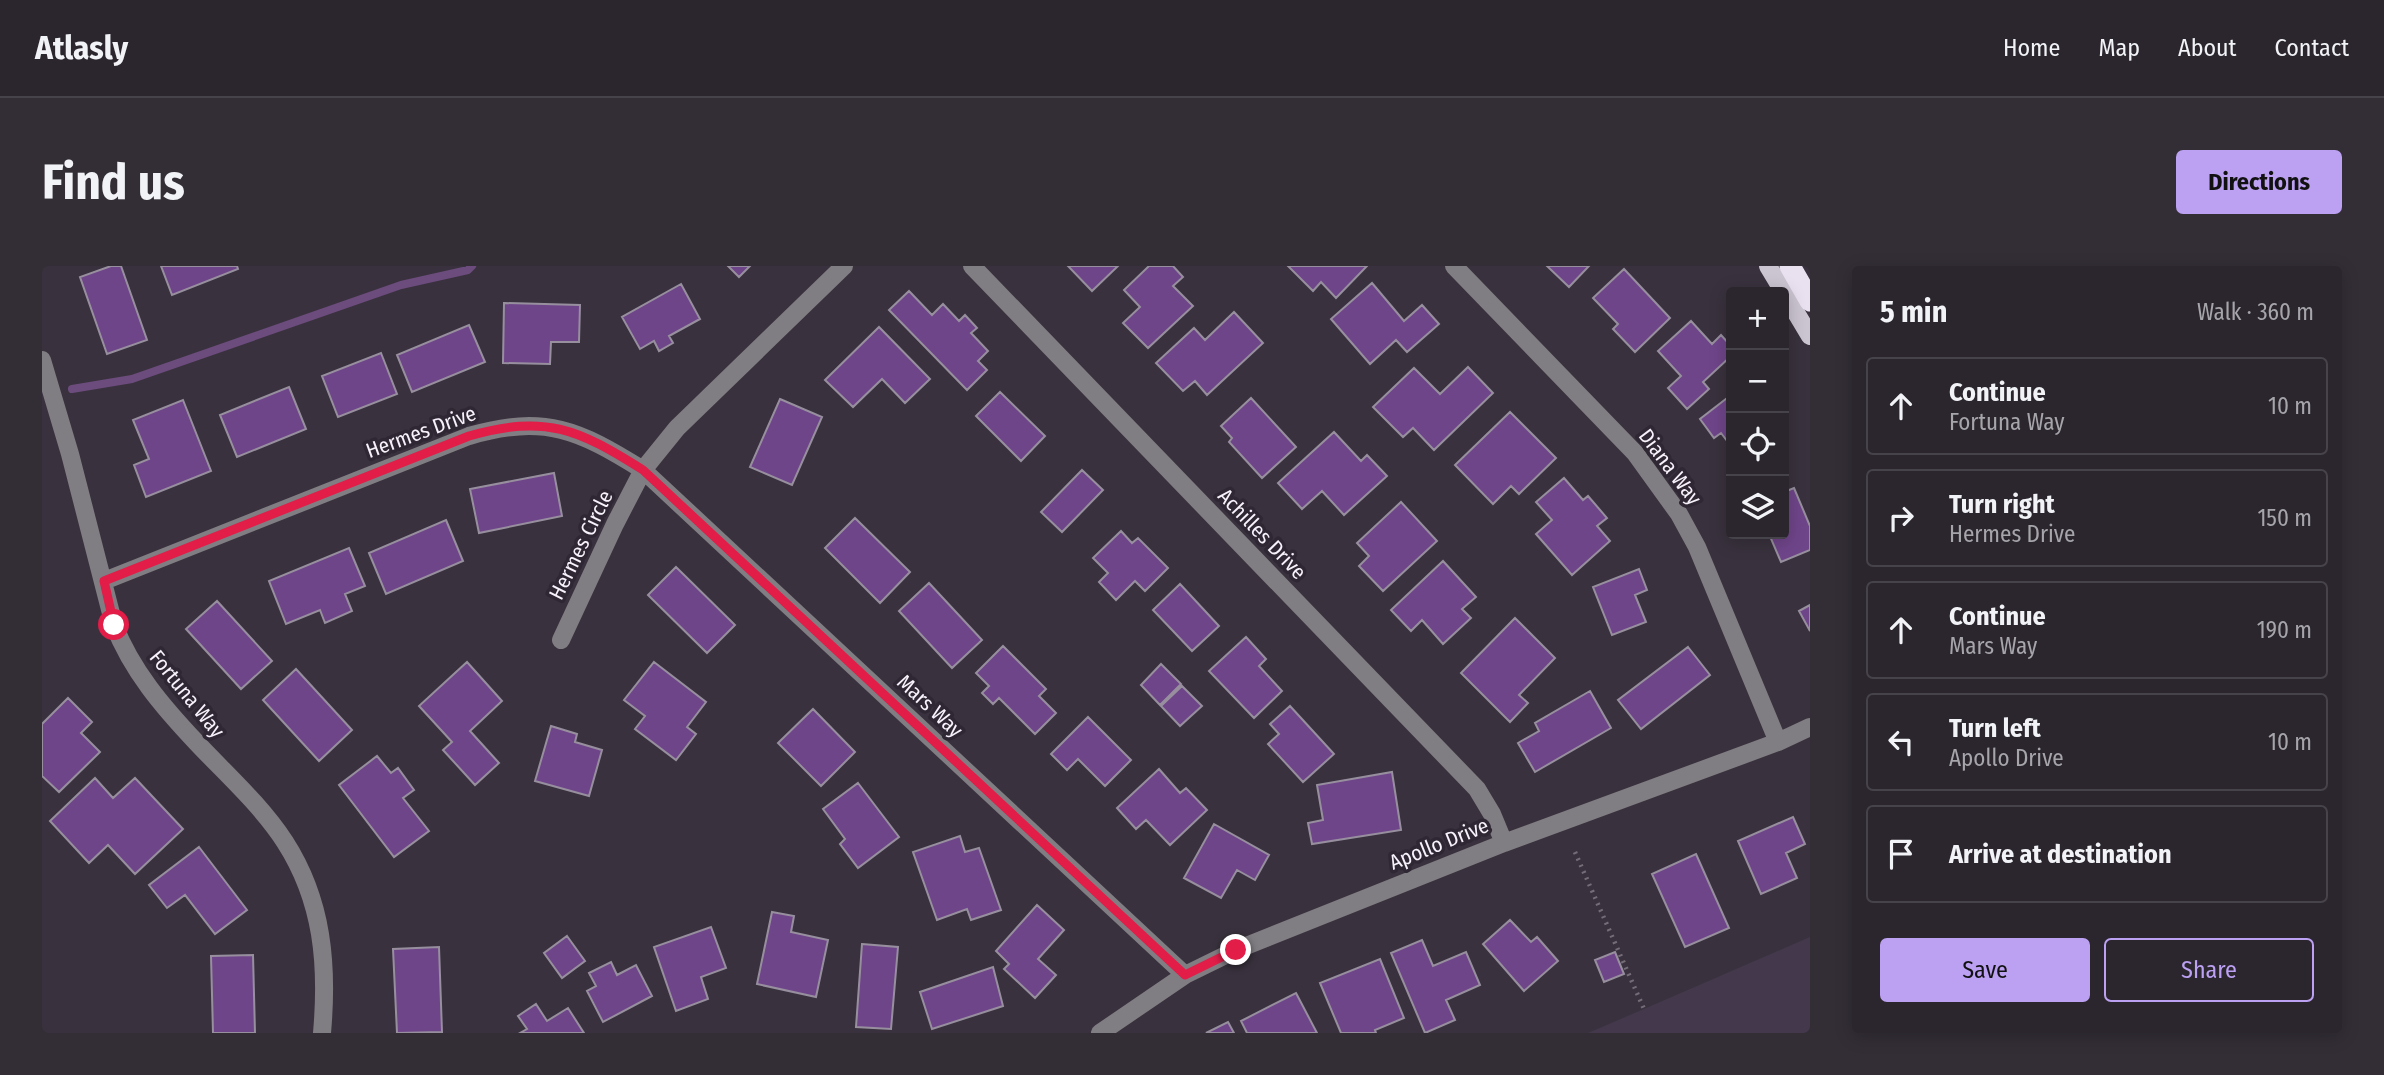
<!DOCTYPE html>
<meta charset="utf-8">
<style>
:root{--surface:#2b262e;--page:#332e36;--text:#f1f3f6;--muted:#a6a5aa;--line:#47434a;--accent:#bca0f2}
body{margin:0;font-family:"Fira Sans Condensed",sans-serif;background:var(--page);color:var(--text)}
.controls{position:absolute;right:21px;top:21px;display:grid;overflow:hidden;border-radius:7px;box-shadow:0 4px 18px #0003}
.controls button{width:63px;height:63px;display:grid;place-items:center;padding:0;border:0;border-bottom:2px solid var(--line);background:var(--surface);color:var(--text);font:35px sans-serif}
.stop{position:absolute;width:21px;height:21px;margin:-16px;border:5px solid #e11d48;border-radius:50%;background:#fff}
.stop.end{background:#e11d48;border-color:#fff;box-shadow:0 2px 7px #0008}
.list{margin:0;padding:0;list-style:none}
h2{display:flex;justify-content:space-between;align-items:center;height:91px;margin:0;padding:0 28px;font-size:30px}
h2 small{font-size:23px;font-weight:400;color:var(--muted)}
.list li{display:grid;grid-template-columns:46px 1fr auto;gap:21px;align-items:center;box-sizing:border-box;height:98px;margin:0 14px 14px;padding:0 14px;border:2px solid var(--line);border-radius:7px}
.list b{display:block;font-size:26px;white-space:nowrap}
.list p{margin:0;font-size:23px;white-space:nowrap;color:var(--muted)}
.list em{font-size:23px;font-style:normal;color:var(--muted)}
.actions{display:flex;gap:14px;padding:21px 28px}
.actions a{flex:1;padding:16px 0;border:2px solid var(--accent);border-radius:7px;text-align:center;font-size:24px;color:var(--accent)}
.actions .main{background:var(--accent);color:#111}
.icon{flex:none;width:38px;height:38px;fill:none;stroke:currentColor;stroke-width:2;stroke-linecap:round;stroke-linejoin:round}
.map{position:relative;flex:none;width:1768px;height:767px;overflow:hidden;border-radius:7px}
header{display:flex;align-items:center;gap:42px;box-sizing:border-box;height:98px;padding:0 35px;background:var(--surface);border-bottom:2px solid var(--line)}
header strong{font-size:33px}
nav{display:flex;gap:38px;margin-inline-start:auto;font-size:24px}
.intro{display:flex;align-items:center;justify-content:space-between;box-sizing:border-box;height:168px;padding:0 42px}
h1{margin:0;font-size:49px}
.button{padding:18px 32px;border-radius:7px;background:var(--accent);color:#111;font-size:24px;font-weight:700}
main{display:flex;gap:42px;padding:0 42px}
aside{flex:1;background:var(--surface);border-radius:7px;box-shadow:0 4px 18px #0003}
.map>svg:first-child{display:block}
.built{fill:#44394c}
.lines{fill:none;stroke-linecap:round;stroke-linejoin:round}
.stream{stroke:#6c4b7d;stroke-width:8}
.building{fill:#6f458a;stroke:#978f9e;stroke-width:2}
.path{stroke:#746d78;stroke-width:4.5;stroke-dasharray:2 5;stroke-linecap:butt}
.minor{stroke:#807d83;stroke-width:18}
.major{stroke:#cbc4d1;stroke-width:18}
.highway{stroke:#e9e0f0;stroke-width:21}
.route{stroke:#e11d48;stroke-width:9}
.labels{text-anchor:middle;stroke-width:7;stroke-linejoin:round;paint-order:stroke}
.street-label{font-size:21px;fill:#f7f2fb;stroke:#2f2834}
</style>
<header>
<strong>Atlasly</strong>
<nav><a>Home</a><a>Map</a><a>About</a><a>Contact</a></nav>
</header>
<div class="intro"><h1>Find us</h1><a class="button">Directions</a></div>
<main>
<div class="map">
<svg width="1768" height="767" viewBox="0 0 1768 767">
<rect width="100%" height="100%" fill="#39323e"/>
<path class="built" d="M1768 671V767H1546L1602 743Z"/>
<g class="lines">
<path class="stream" d="M30 123 90 113 359 19 426 4 430 0"/>
</g>
<path class="building" d="M69 0H79L105 74 65 88 38 11Z
M119 0H195L196 3 130 29Z
M686 0H708L697 11Z
M1026 0H1076L1050 25Z
M1107 0H1131L1141 11 1131 20 1151 40 1106 82 1081 57 1098 41 1082 24Z
M1246 0H1325L1294 32 1279 16 1271 25Z
M1505 0H1547L1527 21Z
M1582 3 1628 52 1593 86 1571 63 1576 58 1551 32Z
M1330 17 1362 55 1380 39 1397 58 1365 86 1354 74 1328 98 1289 53Z
M639 18 658 53 627 70 631 77 617 85 612 75 598 83 580 51Z
M867 25 890 49 901 38 917 55 923 49 935 62 929 67 946 85 936 95 945 104 925 124 847 44Z
M462 37 538 39 537 76H509L508 98 461 97Z
M1192 46 1221 77 1165 129 1153 115 1141 125 1114 97 1152 62 1163 74Z
M1649 55 1670 78 1679 69 1689 80V90L1661 116 1667 123 1645 143 1626 122 1639 110 1616 85Z
M427 59 443 96 370 126 355 89Z
M837 61 888 113 863 137 840 113 811 141 783 114Z
M339 87 355 128 296 151 280 110Z
M1426 101 1451 127 1392 184 1371 162 1361 171 1331 141 1372 102 1398 128Z
M247 121 264 163 195 191 178 149Z
M958 126 1003 170 979 195 934 150Z
M1689 129V180L1679 167 1672 172 1658 153Z
M1209 132 1254 181 1220 212 1187 176 1190 172 1179 160Z
M738 133 780 151 750 219 708 201Z
M141 134 169 205 104 231 92 199 107 193 91 154Z
M1468 146 1514 192 1477 228 1469 220 1451 238 1413 199Z
M1292 166 1319 195 1325 189 1345 210 1302 249 1280 225 1260 243 1236 217Z
M1040 204 1061 224 1020 266 999 246Z
M512 207 520 250 437 267 428 223Z
M1522 212 1541 234 1546 230 1565 252 1555 260 1568 275 1530 309 1494 268 1510 254 1494 236Z
M1752 222 1768 260V284L1739 296 1727 268H1742V226Z
M1359 236 1395 275 1341 325 1317 300 1327 290 1315 277Z
M813 252 868 306 838 337 783 282Z
M404 254 421 295 344 328 327 287Z
M1079 265 1090 277 1096 272 1126 302 1103 325 1093 315 1074 334 1057 316 1066 307 1051 292Z
M307 282 323 320 303 328 310 345 283 357 278 344 244 358 227 315Z
M1401 295 1434 331 1420 343 1429 352 1401 378 1380 354 1369 365 1349 344Z
M634 301 693 359 665 387 606 329Z
M1597 303 1605 324 1593 329 1604 356 1570 369 1551 321Z
M887 317 940 374 910 402 857 345Z
M1138 318 1177 360 1150 385 1111 344Z
M175 335 230 395 199 423 144 363Z
M1768 339V365L1757 345Z
M1473 352 1513 392 1477 429 1486 437 1468 456 1419 407Z
M1204 371 1224 393 1217 400 1240 425 1212 452 1167 405Z
M961 380 1004 423 997 430 1014 447 993 468 957 432 951 438 940 427 947 420 934 407Z
M1646 381 1668 409 1599 463 1576 434Z
M425 396 460 435 428 465 457 497 433 519 401 484 410 476 377 440Z
M612 396 664 436 645 461 654 468 634 494 593 463 603 450 582 434Z
M1119 398 1139 418 1118 439 1099 419Z
M254 403 310 464 277 495 221 434Z
M1140 420 1160 440 1138 460 1119 440Z
M1548 425 1569 462 1493 506 1476 477 1497 465 1493 457Z
M26 432 50 456 39 467 58 486 17 526 0 510V458Z
M1248 440 1292 488 1261 516 1226 478 1237 468 1228 458Z
M771 443 813 486 779 520 736 477Z
M1046 451 1089 494 1063 520 1036 493 1025 504 1009 488Z
M509 460 535 468 533 476 560 484 547 530 493 515Z
M335 490 349 507 356 502 372 524 361 532 387 565 352 591 297 519Z
M1117 503 1138 527 1144 522 1165 544 1128 579 1104 554 1094 563 1075 542Z
M1350 506 1359 564 1270 578 1266 557 1281 554 1275 519Z
M53 512 71 532 93 512 141 563 93 608 66 579 47 597 8 555Z
M816 517 857 571 816 602 798 578 803 573 781 543Z
M1751 551 1763 578 1744 587 1755 612 1719 628 1696 575Z
M1172 558 1227 589 1213 614 1195 604 1179 632 1142 612Z
M918 570 923 586 937 582 959 644 929 654 925 643 895 654 871 586Z
M157 581 205 644 173 668 143 629 125 642 107 619Z
M1654 588 1687 662 1643 681 1610 608Z
M995 639 1022 664 996 693 1014 709 993 732 962 703 967 698 954 685Z
M730 646 752 650 749 666 786 674 774 731 715 718Z
M1468 654 1489 676 1495 671 1516 695 1482 725 1441 678Z
M669 661 684 702 659 711 666 733 634 745 612 681Z
M525 670 543 695 520 712 502 687Z
M1380 674 1391 700 1424 686 1438 719 1404 734 1413 754 1383 767 1349 687Z
M820 678 856 681 849 763 814 761Z
M397 681 400 766 355 767 351 683Z
M1573 686 1582 708 1562 716 1553 694Z
M211 689 213 767H171L169 690Z
M1338 693 1362 752 1333 764 1334 767H1299L1278 717Z
M569 696 575 709 594 699 610 730 561 756 545 725 554 720 547 707Z
M951 701 961 740 890 763 878 726Z
M1254 727 1275 767H1205L1199 755Z
M494 738 505 755 526 742 542 767H478L485 763 476 750Z
M1186 756 1192 767H1164Z"/>
<g class="lines">
<path class="path" d="M1533 586 1602 743"/>
<path class="minor" d="M930 0 1435 523 1450 548 1462 577
M1412 0 1593 187 1637 248 1655 281 1736 476
M0 94 28 188 72 359C90 405 121 441 154 476 184 508 219 539 243 576 281 635 286 699 280 767
M62 315 427 170C503 148 537 164 601 204L635 162 802 0
M519 374 573 258 601 204 1143 709
M1058 767 1143 709 1194 684 1462 577 1736 476 1768 461"/>
<path class="major" d="M1726 0 1768 70"/>
<path class="highway" d="M1748 0 1768 35"/>
</g>
<g class="lines">
<path class="route" d="M72 359 62 315 427 170C504 148 536 163 601 204L1143 709 1194 684"/>
</g>
<g class="labels">
<g class="street-label">
<text transform="translate(379 166) rotate(-20)" y="7">Hermes Drive</text>
<text transform="translate(1628 201) rotate(53)" y="7">Diana Way</text>
<text transform="translate(1220 268) rotate(46)" y="7">Achilles Drive</text>
<text transform="translate(539 279) rotate(-64)" y="7">Hermes Circle</text>
<text transform="translate(145 428) rotate(51)" y="7">Fortuna Way</text>
<text transform="translate(888 440) rotate(43)" y="7">Mars Way</text>
<text transform="translate(1397 578) rotate(-22)" y="7">Apollo Drive</text>
</g>
</g>
</svg>
<div class="controls">
<button>+</button>
<button>−</button>
<button><svg class="icon" aria-label="locate" viewBox="0 0 24 24"><circle cx="12" cy="12" r="6"/><path d="M12 2v4M12 18v4M2 12h4M18 12h4"/></svg></button>
<button><svg class="icon" aria-label="layers" viewBox="0 0 24 24"><path d="M12 4l9 5-9 5-9-5zM3 14l9 5 9-5"/></svg></button>
</div>
<div class="stop" style="left:72px;top:359px"></div>
<div class="stop end" style="left:1194px;top:684px"></div>
</div>
<aside>
<h2>5 min<small>Walk · 360 m</small></h2>
<ul class="list">
<li><svg class="icon" aria-label="ahead" viewBox="0 0 24 24"><path d="M12 20V5M6 11l6-6 6 6"/></svg><div><b>Continue</b><p>Fortuna Way</p></div><em>10 m</em></li>
<li><svg class="icon" aria-label="right" viewBox="0 0 24 24"><path d="M7 20v-9h11M14 6l5 5-5 5"/></svg><div><b>Turn right</b><p>Hermes Drive</p></div><em>150 m</em></li>
<li><svg class="icon" aria-label="ahead" viewBox="0 0 24 24"><path d="M12 20V5M6 11l6-6 6 6"/></svg><div><b>Continue</b><p>Mars Way</p></div><em>190 m</em></li>
<li><svg class="icon" aria-label="left" viewBox="0 0 24 24"><path d="M17 20v-9H6M10 6l-5 5 5 5"/></svg><div><b>Turn left</b><p>Apollo Drive</p></div><em>10 m</em></li>
<li><svg class="icon" aria-label="arrive" viewBox="0 0 24 24"><path d="M6 21V4h12l-3 4 3 4H6"/></svg><div><b>Arrive at destination</b></div></li>
</ul>
<div class="actions"><a class="main">Save</a><a>Share</a></div>
</aside>
</main>
